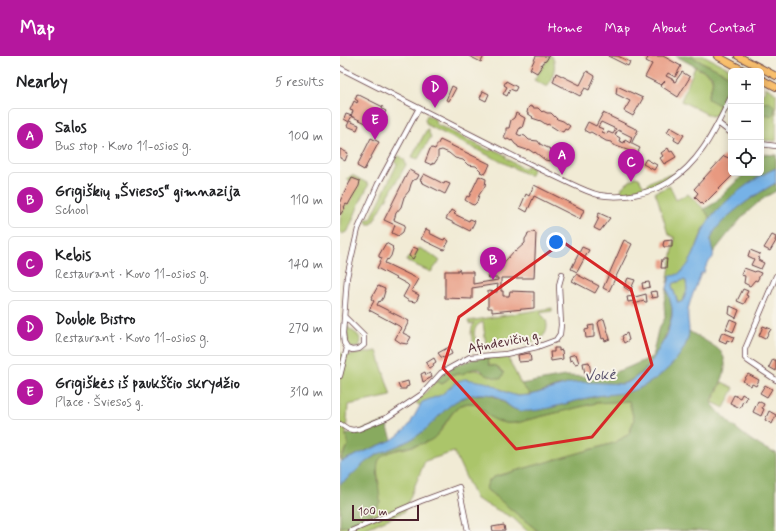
<!DOCTYPE html>
<meta charset="utf-8">
<style>
:root{--surface:#fff;--page:#f2f2f2;--text:#202124;--muted:#757577;--line:#e0e0e0;--accent:#b5179e}
body{margin:0;font-family:Mynerve,sans-serif;background:var(--page);color:var(--text)}
.controls{position:absolute;right:12px;top:12px;display:grid;overflow:hidden;border-radius:6px;box-shadow:0 2px 10px #0003}
.controls button{width:36px;height:36px;display:grid;place-items:center;padding:0;border:0;border-bottom:1px solid var(--line);background:var(--surface);color:var(--text);font:20px sans-serif}
.scale{position:absolute;left:12px;bottom:10px;width:67px;box-sizing:border-box;padding-left:4px;border:2px solid #4a1f2b;border-top:0;font-size:11px;line-height:14px;white-space:nowrap;color:#4a1f2b;-webkit-text-stroke:3px #f7f3e8;paint-order:stroke}
.you{position:absolute;left:216px;top:186px;width:14px;height:14px;margin:-10px;border:3px solid #fff;border-radius:50%;background:#1a73e8;box-shadow:0 0 0 6px #1a73e833}
.badge{display:grid;place-items:center;width:26px;height:26px;border-radius:50%;background:var(--accent);color:#fff;font-size:13px;font-weight:700}
.pin{position:absolute;translate:-50% -33px;filter:drop-shadow(0 1px 2px #0008)}
.pin::after{content:'';position:absolute;top:21px;width:14px;height:12px;background:inherit;clip-path:polygon(0 0,100% 0,50% 100%)}
.list{margin:0;padding:0;list-style:none}
h2{display:flex;justify-content:space-between;align-items:center;height:52px;margin:0;padding:0 16px;font-size:17px}
h2 small{font-size:13px;font-weight:400;color:var(--muted)}
.list li{display:grid;grid-template-columns:26px 1fr auto;gap:12px;align-items:center;box-sizing:border-box;height:56px;margin:0 8px 8px;padding:0 8px;border:1px solid var(--line);border-radius:6px}
.list b{display:block;font-size:15px;white-space:nowrap}
.list p{margin:0;font-size:13px;white-space:nowrap;color:var(--muted)}
.list em{font-size:13px;font-style:normal;color:var(--muted)}
.icon{flex:none;width:22px;height:22px;fill:none;stroke:currentColor;stroke-width:2;stroke-linecap:round;stroke-linejoin:round}
.map{position:relative;flex:none;width:436px;height:475px;overflow:hidden}
header{display:flex;align-items:center;gap:24px;box-sizing:border-box;height:56px;padding:0 20px;background:var(--accent);color:#fff}
header strong{font-size:19px}
nav{display:flex;gap:22px;margin-inline-start:auto;font-size:14px}
main{display:flex}
aside{flex:1;background:var(--surface)}
.map>svg:first-child{display:block}
.green{fill:#abc56b;stroke:#7a724b;fill-rule:evenodd}
.forest{fill:#88aa5f;stroke:#696445}
.water{fill:#76b2e7;stroke:#606889;fill-rule:evenodd}
.building{fill:#e89980;fill-rule:evenodd}
.lines{fill:none;stroke-linecap:round;stroke-linejoin:round}
.minor-casing{stroke:#633e44;stroke-width:6}
.highway-casing{stroke:#633e44;stroke-width:8}
.minor{stroke:#fff;stroke-width:4.5}
.highway{stroke:#f9bf6d;stroke-width:6}
.marked{fill:none;stroke:#d62828;stroke-width:3;stroke-linejoin:round}
.labels{text-anchor:middle;stroke-width:4;stroke-linejoin:round;paint-order:stroke}
.street-label{font-size:14px;fill:#4a1f2b;stroke:#f7f3e8}
.water-label{font-size:15px;font-style:italic;fill:#59526d;stroke:#f7f3e8}
</style>
<header>
<strong>Map</strong>
<nav><a>Home</a><a>Map</a><a>About</a><a>Contact</a></nav>
</header>
<main>
<aside>
<h2>Nearby<small>5 results</small></h2>
<ul class="list">
<li><span class="badge">A</span><div><b>Salos</b><p>Bus stop · Kovo 11-osios g.</p></div><em>100 m</em></li>
<li><span class="badge">B</span><div><b>Grigiškių „Šviesos“ gimnazija</b><p>School</p></div><em>110 m</em></li>
<li><span class="badge">C</span><div><b>Kebis</b><p>Restaurant · Kovo 11-osios g.</p></div><em>140 m</em></li>
<li><span class="badge">D</span><div><b>Double Bistro</b><p>Restaurant · Kovo 11-osios g.</p></div><em>270 m</em></li>
<li><span class="badge">E</span><div><b>Grigiškės iš paukščio skrydžio</b><p>Place · Šviesos g.</p></div><em>310 m</em></li>
</ul>
</aside>
<div class="map">
<svg width="436" height="475" viewBox="0 0 436 475">
<rect width="100%" height="100%" fill="#f7f3e8"/>
<filter id="ink" filterUnits="userSpaceOnUse"><feTurbulence type="fractalNoise" baseFrequency=".025" numOctaves="2"/><feDisplacementMap in="SourceGraphic" scale="8" xChannelSelector="R" yChannelSelector="G"/><feConvolveMatrix kernelMatrix="1 2 1 2 8 2 1 2 1" color-interpolation-filters="sRGB"/></filter>
<filter id="wash" filterUnits="userSpaceOnUse"><feTurbulence type="fractalNoise" baseFrequency=".012" numOctaves="4" result="noise"/><feDisplacementMap in="SourceGraphic" scale="16" xChannelSelector="R" yChannelSelector="G"/><feGaussianBlur stdDeviation="0.9" result="paint"/><feColorMatrix in="noise" values="0 0 0 0 0 0 0 0 0 0 0 0 0 0 0 0 0 1.4 0 .05"/><feComposite in="paint" operator="in"/></filter>
<g filter="url(#wash)">
<rect width="100%" height="100%" fill="#f1ebd5"/>
<path class="green" d="M210 0H212C218 11 212 21 207 31L194 24Z
M350 0H365L390 13 392 15H391V23L388 19Z
M355 11C375 21 375 20 368 41L379 49H383L376 59 371 60 341 45Z
M425 31 436 37V85L421 84V60L424 58 432 60 434 57 435 51 426 46 421 48V37L425 36Z
M87 59 95 63 96 68 150 95 153 93 165 99 167 103 184 113 187 109 193 112 191 119H188L87 69 85 64Z
M87 73 91 81 78 103 72 101Z
M58 100C63 101 65 104 66 109L32 168H28L26 166V163H31L57 108 54 106Z
M338 117C321 129 304 133 284 137L281 135 282 131 295 121 299 122 303 129 306 130C314 121 326 120 338 117Z
M12 119 29 128 20 146 8 175 2 178 0 176C0 162 0 159 6 148L11 145 19 125 12 122 10 125 7 123Z
M330 130 336 144 348 138 364 153 370 162C367 168 363 173 361 179 355 193 349 220 330 221L327 227 335 182 328 178 318 144 315 136Z
M79 192 91 198 100 205 91 216 66 205 69 200 73 202Z
M344 224 346 225 347 234 343 245 338 247 332 230 334 227Z
M212 252V255L200 257C204 261 207 264 207 270 207 288 182 287 170 289 161 291 151 294 142 292 130 289 129 276 134 267L129 268 128 265ZM143 266 146 289C133 288 129 271 143 266Z
M6 270 18 279 21 285 19 291 11 292C6 286 7 278 6 270Z
M37 295 51 340 8 349 6 379 8 390 0 404V297L10 299Z
M167 300 181 328 191 339 173 340 151 328 118 325 101 339 83 346 81 350 76 347 96 325 103 328 113 318C128 319 133 308 146 319L164 317 157 310 149 309 148 301Z
M382 326 394 332 384 352 372 346Z
M289 345 294 364 289 378 274 387 154 421 148 426 146 433 198 475H187L173 462 136 443 114 396 85 405 64 456 20 475H0V471L14 469 39 428C38 420 34 408 41 401 48 394 61 394 70 391 77 389 86 386 93 382 106 375 110 348 130 347 140 347 142 355 149 360 161 369 174 369 187 364L256 347Z"/>
<path class="forest" d="M336 0H350L388 19 391 23V29L383 49H379L368 43C368 35 376 27 371 19Z
M429 45 435 51 434 57 432 60 424 58 421 60V48Z
M421 98 436 99V112C411 123 390 143 370 162L364 153 373 148 405 117H421Z
M436 127V135C410 148 391 174 373 197 372 192 369 186 371 181 379 162 418 137 436 127Z
M327 232C329 238 332 246 332 253 332 269 317 303 305 314 298 320 291 325 282 328L218 330 191 339 181 328 225 320 259 321 287 312 312 301 318 274 325 262 324 246Z
M349 275C355 279 378 291 381 296 392 312 378 331 371 346 382 363 417 392 436 397V475H198L146 433 148 426 154 421 274 387 289 378 294 364 289 345 256 347 187 364C174 369 158 369 147 358 142 353 138 347 130 347 112 347 106 371 94 382 80 393 47 390 39 404 35 410 40 438 40 446L34 455 14 469 0 471V428L22 408 34 400 73 382 89 370 110 349 118 343 130 339 148 338 158 342 172 352 181 355 213 351 251 341 299 332 317 321 346 286Z
M148 301 149 309 156 310 164 317 161 323 146 319 140 313H133L122 318H113L102 328 96 325C108 311 130 302 148 301Z
M46 366 52 384 0 406 8 390 6 379Z"/>
<path class="water" d="M436 112V127C419 136 375 165 371 183 369 189 375 195 373 201 373 202 369 205 369 206 366 209 365 213 364 217H361C357 229 350 243 348 254 347 261 349 268 349 275 348 300 314 329 291 335 278 339 264 338 252 341 231 345 201 357 181 355 171 354 166 346 158 341 149 337 137 337 128 340 108 345 97 365 81 377 67 388 49 392 33 401 21 408 12 421 0 428V406L52 384 65 374 70 368 82 346 101 339 118 325 125 323 144 326 151 328 167 337 178 340 191 339 231 327 246 326 282 328 289 326 307 313 327 279 332 260V252L327 232 330 220C353 220 358 177 370 163 386 143 413 122 436 112ZM344 224 346 225 347 234 343 245 338 247 332 230 334 227Z"/>
<g id="blocks">
<path class="building" d="M129 0H144L141 6Z
M196 0H209L206 5 203 6 201 9 202 10 197 17 190 13Z
M268 0H278L290 6 288 10Z
M309 0H323L341 10 335 21 328 17 326 20 334 24 333 25 335 26 342 16 350 21 338 41 321 30 325 25 321 29 305 21 312 8 306 5Z
M247 15 255 20 249 34 245 32 240 40 213 26 216 17 240 29Z
M166 25 177 31 175 35 170 33 167 40 163 38 167 31 164 29Z
M112 30 116 32 109 45 106 44Z
M277 30 303 42 293 60 284 55 290 45 276 38Z
M143 35 149 38 146 45 140 42Z
M17 38 43 51 42 53 46 55 43 60 47 61 42 71 31 66 28 68 11 60 13 55 10 54 14 45 17 47 18 45 15 43Z
M190 50 194 52H198L202 56 203 55 207 57H211L217 63 223 65 230 70 227 74 225 73 223 76 219 74V75L208 68 207 69 201 65 192 62 193 61 187 57 188 52Z
M176 57 185 62 182 72 180 71 177 78 181 80V79L185 80 189 84 198 85 200 88 208 92H209L212 95 216 97 214 102 212 101 210 105 205 104 195 96 194 97 188 93 187 94 178 91V90L175 88 172 84 171 85 168 83 166 84 164 81 166 77V72H169L171 64 174 62Z
M263 57 298 74 292 86V88L300 92 296 100 291 97 290 95 273 89 271 86 266 85 251 76 249 77 244 74 248 66 256 70 257 68ZM261 66 276 73 273 78 268 76 267 78 262 76 263 73 258 71ZM278 74 292 81 290 87 285 84 284 87 279 85 280 82 275 79Z
M6 58 12 60 9 65 19 69 17 74 7 70 9 66 4 63Z
M330 71 344 79 339 87 334 84 335 81 327 76Z
M31 82 39 86 24 114 17 110Z
M100 84 150 108 147 115 145 118 140 116 141 115 136 110 128 109 123 104 115 102 109 97 102 94 98 95V102L94 108 92 107V109L85 106 90 93 92 92 95 93Z
M328 92 330 96 332 95 336 101 324 108 320 102 323 100 321 97Z
M0 93 8 97 5 105 0 102Z
M384 100 391 103V117H395L363 149 355 141 358 137 354 133Z
M306 103 317 109 314 114 303 108Z
M69 114 79 119 77 123 73 124 71 128 69 135 64 141 61 151 56 157 54 164 65 169 63 176 58 180 52 177 55 169 44 164Z
M84 118 104 128 105 126 110 128 105 138 81 126 82 125 80 124Z
M139 120 146 123 145 130 139 139 137 146 134 149 131 148 125 144 127 140 129 141Z
M12 122 20 125 19 130 10 145 8 149 6 148 4 151 5 152 0 159V145Z
M194 129 244 154 240 163 194 140 187 156 180 152 186 138 189 140Z
M111 154 116 156 114 158 129 165 130 163 135 165 130 175 106 163Z
M259 157 270 162 260 175 254 172 259 162 257 161Z
M86 173 90 175 89 177 101 183 104 184 105 182 109 185 104 194 81 183Z
M194 175 196 177 194 222H161V235H163V240H169L170 235 194 236V252L152 256V252H148V235L157 236 158 228 132 232V243L105 242V215H118V213L120 214V216H133V228L158 224V222H149L147 219 149 217V213L160 211 174 195 175 196 185 187V183L187 180 188 177H191Z
M432 179 436 181 435 185H436L430 195 424 192Z
M284 184 292 188 269 235 263 232Z
M332 184V191H324L323 189 324 185Z
M46 187 53 191 52 192 53 193 51 200 48 204 47 203 45 207 78 223 71 235 79 239 76 246 69 245 63 241 69 230 67 228 37 212 42 202 39 201V199Z
M73 191 78 193 73 203 69 200Z
M242 191 249 194 237 216 231 213Z
M410 194 420 198 418 204 424 207 421 213 411 209 414 203 408 200Z
M322 203H327L326 212H321Z
M404 212 415 216 416 215 421 217 417 225 415 224 410 230 404 227 405 220 401 219Z
M236 218 259 230 255 237 232 225Z
M288 222 295 224 290 235 284 231Z
M309 226 310 231 303 233 302 227Z
M38 230 45 233 44 235H45L43 242 40 246 39 245 37 249 69 265 63 277 71 281 67 288 61 287 55 283 61 272 59 270 29 254 34 245 31 243 32 241Z
M403 233 408 235 406 239 408 240 404 248 397 245Z
M315 235V236L317 235 318 241 312 242 310 236Z
M306 238 307 246H305L304 245 294 248V245L288 246 287 241 295 240V241Z
M390 250 399 254 396 262 389 258Z
M264 263 270 283 265 285 264 282 262 283 258 267 259 266V265Z
M390 263 397 266 393 276 386 273Z
M254 269V281L246 282 245 274 249 273 248 270Z
M423 270 431 273 425 283 419 280Z
M382 276 394 281 392 286 387 284 386 287 379 284Z
M287 277 289 284 284 287 282 283 283 282 282 280Z
M109 291 112 298 104 302 101 301 98 297Z
M214 292H219V295L222 294 223 303 211 305 210 296H214Z
M190 297 191 305 179 306 178 299Z
M236 298 239 307 235 308 233 304 230 305 229 300Z
M94 302 96 306 93 308 94 310 89 312 86 307Z
M433 303 436 305V315L429 311Z
M249 306 251 317 245 318 243 307Z
M85 316 86 319 90 317 92 321 83 326 81 318Z
M408 318 419 324 416 330 412 328 411 330 403 325Z
M68 325 69 330 66 331V333H60L58 328Z
M425 329 432 333 427 341 420 337Z
M402 338 407 341 405 346 403 345 400 352 390 347 394 339 400 342Z
M418 345 424 348 422 352 424 353 421 360 413 356Z
M429 355 436 359 432 368 425 364Z
M164 469 165 475H153L152 471Z"/>
</g>
</g>
<g filter="url(#ink)">
<use href="#blocks" fill-opacity="0" stroke="#633e44" stroke-width="1"/>
<g class="lines">
<defs>
<path id="minor" d="M0 12C60 42 119 73 179 103 194 110 210 118 225 125 236 130 247 136 259 139 282 143 310 138 329 126 361 106 375 73 391 41
M378 67 391 77
M421 88 436 90
M436 220 405 293V302L408 305 436 324
M4 260 24 280V289L19 293 12 294 7 292 4 287 3 277 7 221 18 173 38 128 79 52
M0 320 7 292
M0 368 8 373 13 374 19 373 48 361 82 338 101 317 130 301 166 298 197 291 216 284 220 278 221 269 219 229 222 218
M11 475 81 445 119 431 128 475"/>
<path id="highway" d="M377 0 405 15
M398 0 436 20
M421 23 436 31"/>
</defs>
<use href="#minor" class="minor-casing"/>
<use href="#highway" class="highway-casing"/>
<use href="#minor" class="minor"/>
<use href="#highway" class="highway"/>
</g>
</g>
<path class="marked" d="M223 186 291 233 312 309 252 381 176 393 103 312 119 261Z"/>
<g class="labels">
<g class="street-label">
<text transform="translate(164 285) rotate(-11)" y="5">Afindevičių g.</text>
</g>
<g class="water-label">
<text transform="translate(260 319) rotate(-5)" y="5">Vokė</text>
</g>
</g>
</svg>
<div class="controls">
<button>+</button>
<button>−</button>
<button><svg class="icon" aria-label="locate" viewBox="0 0 24 24"><circle cx="12" cy="12" r="6"/><path d="M12 2v4M12 18v4M2 12h4M18 12h4"/></svg></button>
</div>
<div class="scale">100 m</div>
<div class="you"></div>
<div class="pin badge" style="left:222px;top:119px">A</div>
<div class="pin badge" style="left:153px;top:224px">B</div>
<div class="pin badge" style="left:291px;top:126px">C</div>
<div class="pin badge" style="left:95px;top:52px">D</div>
<div class="pin badge" style="left:35px;top:84px">E</div>
</div>
</main>
